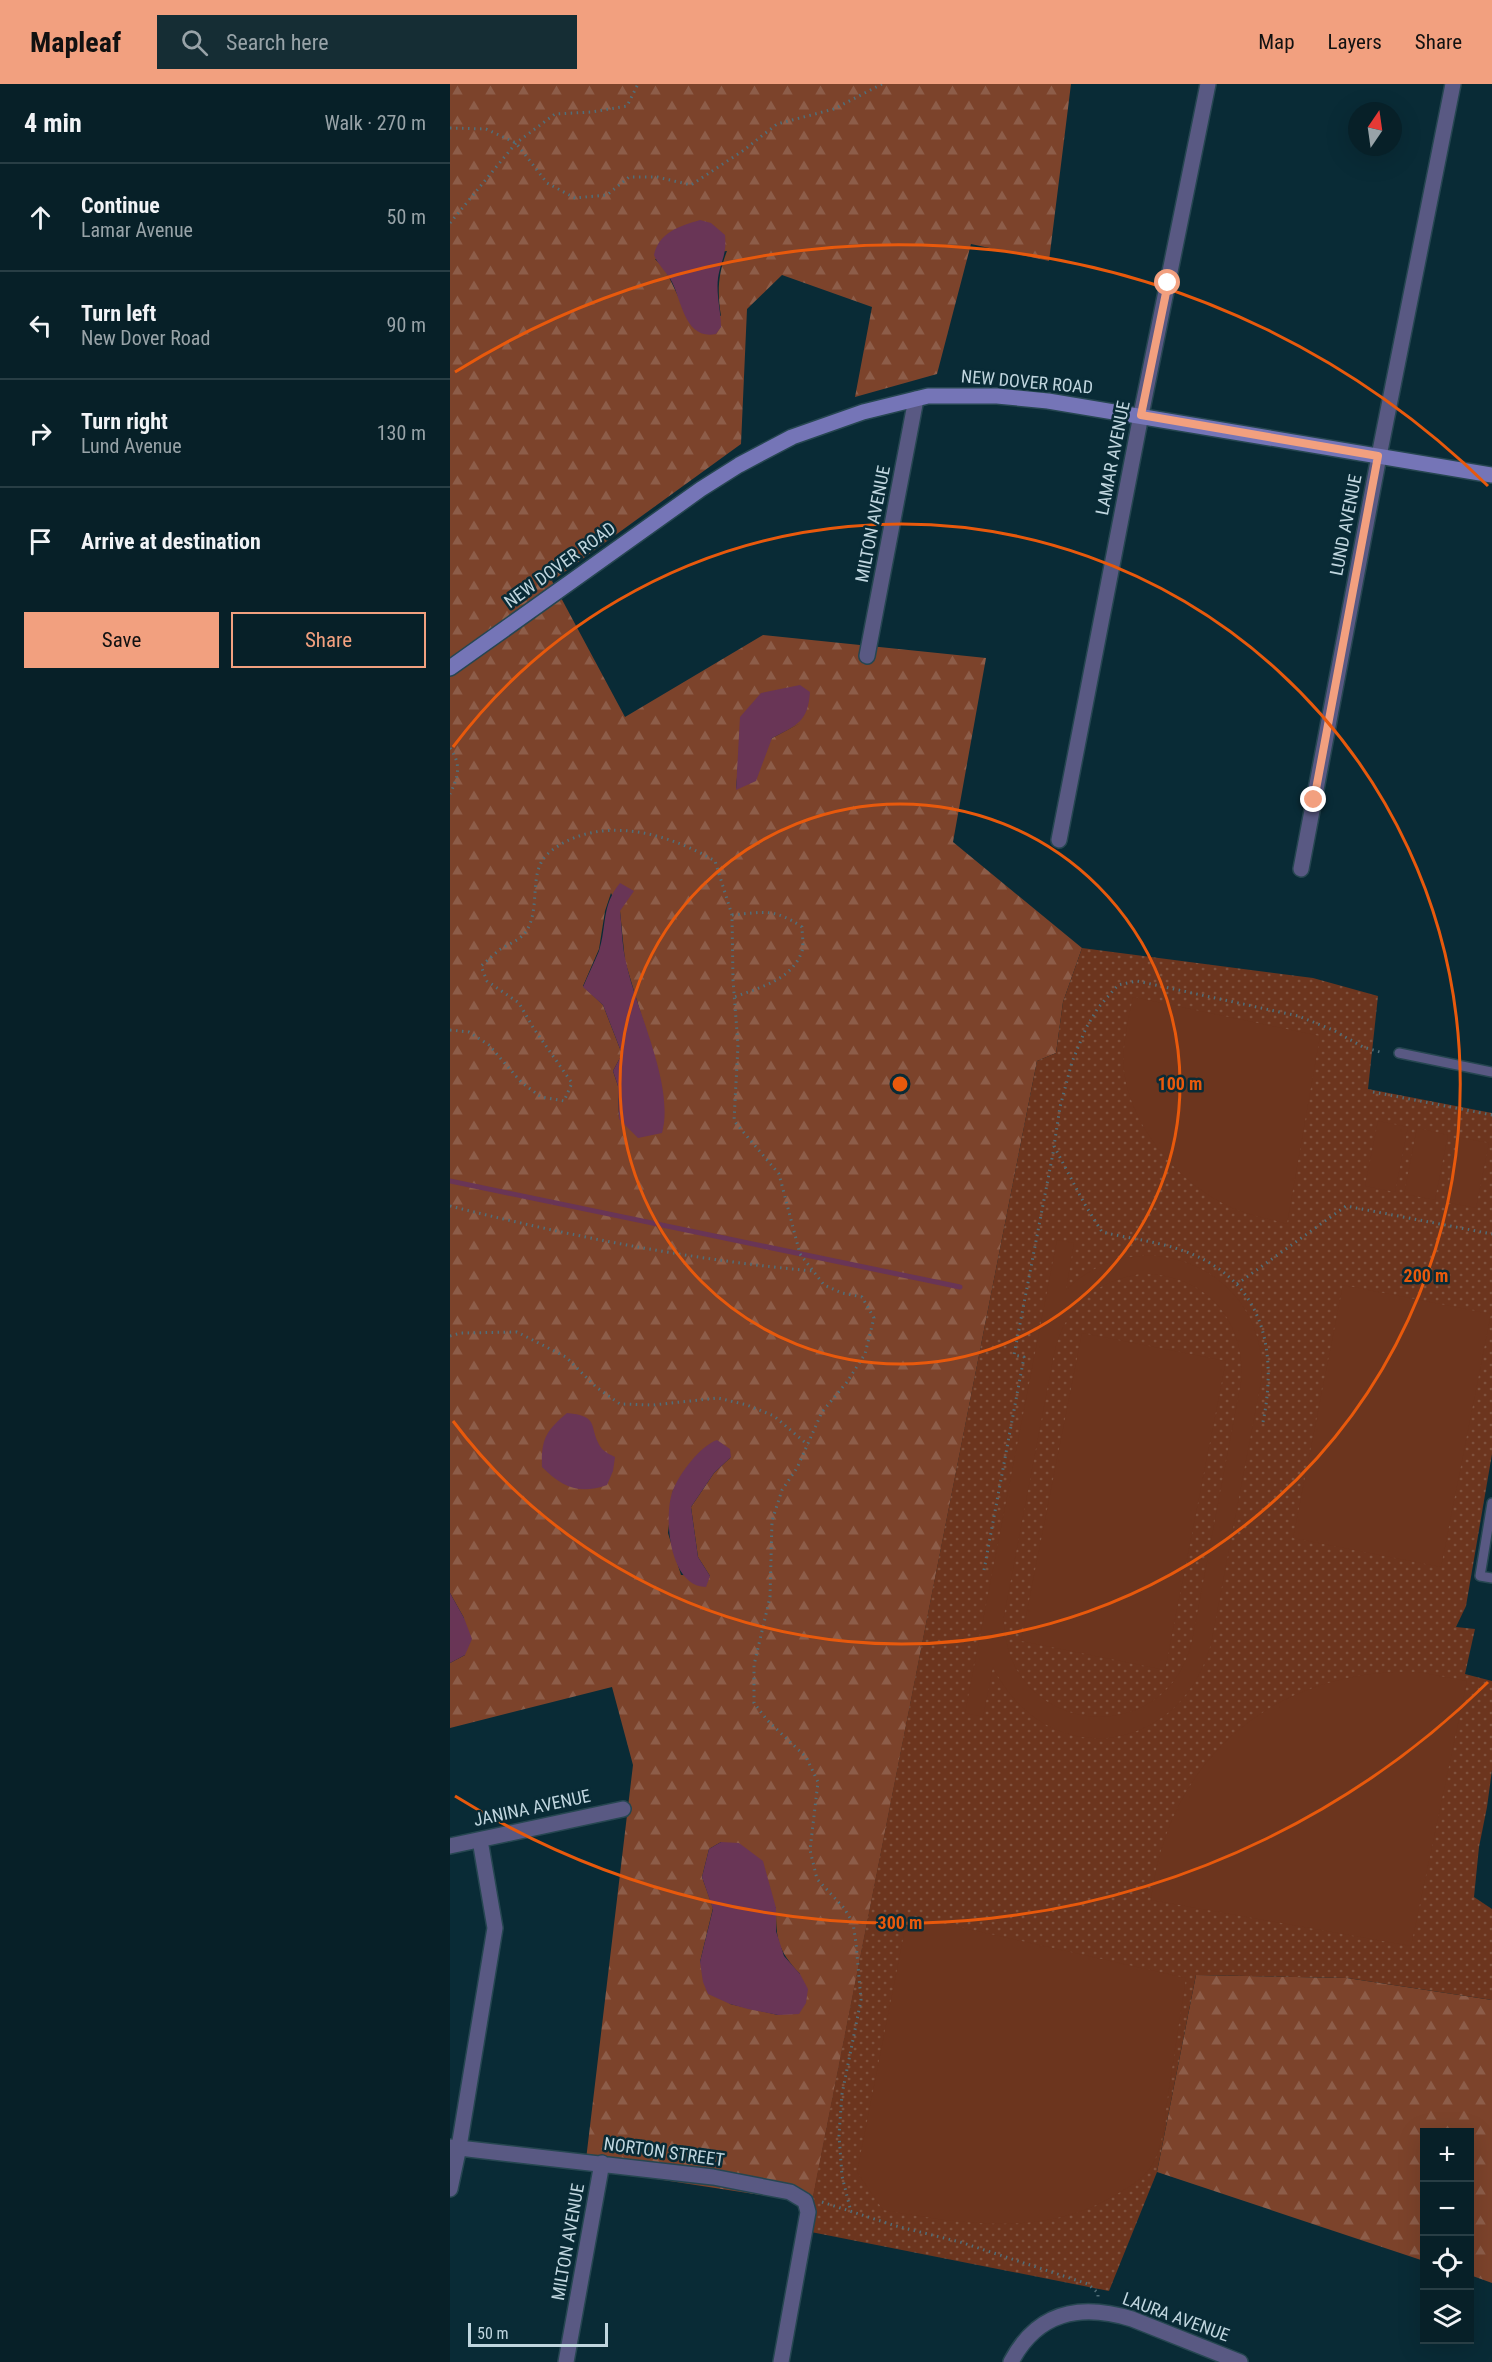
<!DOCTYPE html>
<meta charset="utf-8">
<style>
:root{--surface:#072028;--page:#152d34;--text:#f1f3f6;--muted:#98a3a8;--line:#283e45;--accent:#f2a07f}
body{margin:0;font-family:"Roboto Condensed",sans-serif;background:var(--page);color:var(--text)}
.controls{position:absolute;right:18px;bottom:18px;display:grid;overflow:hidden;border-radius:0px;box-shadow:0 6px 24px #0002}
.controls button{width:54px;height:54px;display:grid;place-items:center;padding:0;border:0;border-bottom:2px solid var(--line);background:var(--surface);color:var(--text);font:30px sans-serif}
.compass{position:absolute;left:898px;top:18px;width:54px;height:54px;border-radius:50%;background:var(--surface);box-shadow:0 6px 24px #0002;rotate:13deg}
.scale{position:absolute;left:18px;bottom:15px;width:140px;box-sizing:border-box;padding-left:6px;border:3px solid #c0d6df;border-top:0;font-size:16px;line-height:21px;white-space:nowrap;color:#c0d6df;-webkit-text-stroke:4px #092b36;paint-order:stroke}
.stop{position:absolute;width:18px;height:18px;margin:-14px;border:4px solid #f2a07f;border-radius:50%;background:#fff}
.stop.end{background:#f2a07f;border-color:#fff;box-shadow:0 2px 6px #0008}
.list{margin:0;padding:0;list-style:none}
h2{display:flex;justify-content:space-between;align-items:center;height:78px;margin:0;padding:0 24px;font-size:26px}
h2 small{font-size:20px;font-weight:400;color:var(--muted)}
.list li{display:grid;grid-template-columns:39px 1fr auto;gap:18px;align-items:center;box-sizing:border-box;height:108px;padding:0 24px;border-top:2px solid var(--line)}
.list b{display:block;font-size:22px;white-space:nowrap}
.list p{margin:0;font-size:20px;white-space:nowrap;color:var(--muted)}
.list em{font-size:20px;font-style:normal;color:var(--muted)}
.actions{display:flex;gap:12px;padding:18px 24px}
.actions a{flex:1;padding:14px 0;border:2px solid var(--accent);border-radius:0px;text-align:center;font-size:21px;color:var(--accent)}
.actions .main{background:var(--accent);color:#111}
.icon{flex:none;width:33px;height:33px;fill:none;stroke:currentColor;stroke-width:2;stroke-linecap:round;stroke-linejoin:round}
.map{position:relative;flex:none;width:1042px;height:2278px;overflow:hidden}
header{display:flex;align-items:center;gap:36px;box-sizing:border-box;height:84px;padding:0 30px;background:var(--accent);color:#111}
header strong{font-size:28px}
nav{display:flex;gap:33px;margin-inline-start:auto;font-size:21px}
.search{width:420px;height:54px;background:var(--page);display:flex;align-items:center;gap:15px;box-sizing:border-box;padding:0 21px;border-radius:0px;color:var(--muted);font-size:22px}
main{display:flex}
aside{flex:1;background:var(--surface)}
.map>svg:first-child{display:block}
.forest{fill:url(#forest-firs);fill-rule:evenodd}
.park{fill:url(#park-dots)}
.garden{fill:#6c351e;fill-rule:evenodd}
.water{fill:#693556}
.lines{fill:none;stroke-linecap:round;stroke-linejoin:round}
.stream{stroke:#693556;stroke-width:5}
.lane-casing{stroke:#264651;stroke-width:12}
.street-casing{stroke:#264651;stroke-width:18}
.secondary-casing{stroke:#264651;stroke-width:18}
.path{stroke:#516e78;stroke-width:3;stroke-dasharray:1.5 4.5;stroke-linecap:butt}
.lane{stroke:#595983;stroke-width:9}
.street{stroke:#595983;stroke-width:15}
.secondary{stroke:#7575b7;stroke-width:15}
.route{stroke:#f2a07f;stroke-width:8}
.ring{fill:none;stroke:#e8590c;stroke-width:3}
.labels{text-anchor:middle;stroke-width:5;stroke-linejoin:round;paint-order:stroke}
.street-label{font-size:18px;fill:#c0d6df;stroke:#092b36}
.centre{fill:#e8590c;stroke:#092b36;stroke-width:3}
.ring-label{font-size:18px;text-anchor:middle;font-weight:bold;fill:#e8590c;stroke:#092b36;stroke-width:5;stroke-linejoin:round;paint-order:stroke}
</style>
<header>
<strong>Mapleaf</strong>
<div class="search"><svg class="icon" aria-label="search" viewBox="0 0 24 24"><circle cx="10" cy="10" r="6"/><path d="M15 15l6 6"/></svg>Search here</div>
<nav><a>Map</a><a>Layers</a><a>Share</a></nav>
</header>
<main>
<aside>
<h2>4 min<small>Walk · 270 m</small></h2>
<ul class="list">
<li><svg class="icon" aria-label="ahead" viewBox="0 0 24 24"><path d="M12 20V5M6 11l6-6 6 6"/></svg><div><b>Continue</b><p>Lamar Avenue</p></div><em>50 m</em></li>
<li><svg class="icon" aria-label="left" viewBox="0 0 24 24"><path d="M17 20v-9H6M10 6l-5 5 5 5"/></svg><div><b>Turn left</b><p>New Dover Road</p></div><em>90 m</em></li>
<li><svg class="icon" aria-label="right" viewBox="0 0 24 24"><path d="M7 20v-9h11M14 6l5 5-5 5"/></svg><div><b>Turn right</b><p>Lund Avenue</p></div><em>130 m</em></li>
<li><svg class="icon" aria-label="arrive" viewBox="0 0 24 24"><path d="M6 21V4h12l-3 4 3 4H6"/></svg><div><b>Arrive at destination</b></div></li>
</ul>
<div class="actions"><a class="main">Save</a><a>Share</a></div>
</aside>
<div class="map">
<svg width="1042" height="2278" viewBox="0 0 1042 2278">
<defs>
<pattern id="forest-firs" width="22" height="20" patternUnits="userSpaceOnUse" patternTransform="scale(1.5)"><rect width="22" height="20" fill="#7c432b"/><path d="M5 1l3.5 6h-7zM16 11l3.5 6h-7z" fill="#8d5d49"/></pattern>
<pattern id="park-dots" width="8" height="8" patternUnits="userSpaceOnUse" patternTransform="scale(1.5)"><rect width="8" height="8" fill="#6c351e"/><path d="M2 2h.1M6 6h.1" fill="none" stroke="#7f523e" stroke-width="1.8" stroke-linecap="round"/></pattern>
</defs>
<rect width="100%" height="100%" fill="#092b36"/>
<path class="forest" d="M0 0H621L599 177 521 160 487 290 405 313 422 223 332 191 297 225 291 360 102 497 175 633 313 551 536 574 503 758 632 864 613 918 606 969 587 977 362 2119 135 2084 183 1681 162 1603 0 1644V1579L15 1571 14 1534 0 1509ZM277 167C268 190 267 208 271 232L228 212 215 185 205 175ZM351 639 322 654 286 705 289 670ZM161 809 170 827 175 877 197 950 169 1035 168 1002 163 987 172 970 153 921 133 902 149 865 155 827ZM281 1373 264 1389 241 1423 248 1473 260 1492 231 1491 218 1449 223 1406ZM271 1758 326 1824C326 1857 328 1866 350 1890L328 1931 280 1920 250 1878 263 1824 252 1793 259 1765Z
M746 1891 897 1894 1042 1916V2199L1020 2191V2048H974V2177L707 2088Z"/>
<path class="park" d="M632 864 863 894 928 912 918 1005 1042 1029V1370L1016 1522 1006 1543 1025 1545 1015 1590 1042 1597V1686L1037 1723 1029 1763 1024 1813 1042 1825V1916L897 1894 746 1891 707 2088 659 2207 356 2147 587 977 606 969 613 918Z"/>
<path class="garden" d="M683 913 870 952 837 1140C821 1135 803 1132 788 1126 734 1106 680 1044 674 986 672 961 678 936 683 913Z
M928 1037 958 1043 945 1108 915 1102Z
M967 1044 998 1051 985 1116 954 1110Z
M1008 1053 1039 1059 1026 1124 995 1118Z
M607 1156 624 1159 616 1206C693 1130 822 1189 811 1298L761 1560C730 1673 595 1689 543 1583L533 1633 515 1629ZM690 1190C752 1189 793 1231 792 1293L742 1557C716 1671 552 1651 554 1532L604 1270C615 1223 643 1198 690 1190Z
M893 1201 1041 1230 991 1483 843 1454Z
M632 1249 776 1277 715 1586 571 1557Z
M943 1588H968L1017 1597 961 1862 701 1816C717 1683 810 1596 943 1588Z
M469 1834 736 1894C730 1933 724 1972 718 2011 715 2031 714 2055 706 2073 700 2090 682 2102 667 2110 596 2154 511 2140 433 2126L407 2088 454 1850Z"/>
<path class="water" d="M250 136 261 139 275 151C277 171 271 176 268 194 266 211 271 227 271 243L266 250C235 256 232 218 222 198 217 188 207 180 204 171 209 148 230 142 250 136Z
M350 601 360 608C358 638 347 641 322 654L306 697 286 706 290 633 311 609Z
M170 799 184 807 170 827C172 844 172 862 176 878 186 927 225 1001 212 1049L188 1054 169 1035 168 1002 163 987 172 970 153 921 133 903C138 891 144 879 149 867 157 842 151 822 170 799Z
M117 1329C152 1332 137 1344 152 1365 155 1368 161 1371 165 1373L163 1387 157 1401C129 1411 112 1403 92 1383 91 1355 96 1347 117 1329Z
M267 1356 280 1365 281 1373 264 1389 241 1423 248 1473 260 1492 256 1503C219 1503 213 1432 223 1406 230 1389 250 1362 267 1356Z
M0 1509 14 1534 22 1555 15 1571 0 1579Z
M271 1758 289 1759 313 1777 326 1824V1847L334 1872 350 1890 358 1905 356 1919 349 1930 328 1931 298 1925 280 1920 258 1910 253 1898 250 1878 263 1825 252 1793 259 1765Z"/>
<g class="lines">
<path class="stream" d="M0 1097 510 1203"/>
<defs>
<path id="lane" d="M949 969 1042 988
M1042 1419 1030 1492 1042 1494"/>
<path id="street" d="M417 572 466 315
M609 756 691 331 758 0
M851 785 929 372 1003 0
M0 1762 173 1725
M0 2063 263 2093 340 2108 355 2117 358 2128 331 2278
M0 2105 9 2063 45 1844 30 1756
M116 2278 152 2079
M561 2278C587 2228 630 2219 682 2235L790 2278"/>
<path id="secondary" d="M0 584 251 405 289 381 342 353 413 328 478 312H547L598 317 1042 391"/>
</defs>
<use href="#lane" class="lane-casing"/>
<use href="#street" class="street-casing"/>
<use href="#secondary" class="secondary-casing"/>
<path class="path" d="M0 44 36 45 66 59 97 99 125 114 157 111 179 93H207L241 101 294 66 327 40 384 25 432 0
M0 139 66 59 105 30 142 28 177 22 188 0
M0 664C12 681 8 693 0 710
M282 831C314 828 324 824 352 843 352 850 354 860 352 867 342 896 311 903 284 913
M0 946 19 948 39 961 71 998 91 1013 114 1017 122 999 84 945 69 919 37 897 31 882C37 877 43 871 49 866 56 861 66 858 72 852 90 835 81 801 90 781 94 771 103 765 113 759 161 733 221 751 265 777L282 831 283 896 288 961 284 1037 329 1090 350 1170 374 1201 392 1209 412 1213 424 1234 415 1270 397 1298 372 1328 347 1384 332 1406 322 1437 320 1513 304 1581V1619L317 1636 356 1673 368 1698 360 1766 367 1795 394 1824 403 1839 406 1859 411 1916 392 2010 389 2051 392 2092 401 2128
M923 1008 1042 1031
M0 1122C119 1152 241 1176 363 1187
M787 1200 896 1122 1042 1150
M0 1252 11 1249 67 1248 116 1273 146 1303 170 1320 203 1321 268 1314 297 1321 324 1332 358 1361
M813 1338C829 1260 810 1191 728 1165 704 1157 677 1154 652 1148L634 1119 604 1062 610 1023 622 978 636 944 648 924 668 901 687 897 848 932 883 946 913 963 930 968
M534 1486 574 1273 564 1271 604 1064
M372 2118 446 2142 510 2158 638 2200 648 2209V2213"/>
<use href="#lane" class="lane"/>
<use href="#street" class="street"/>
<use href="#secondary" class="secondary"/>
</g>
<g class="lines">
<path class="route" d="M718 199 691 331 928 372 864 716"/>
</g>
<g class="ring">
<circle cx="450" cy="1000" r="280"/>
<path d="M3 663A560 560 0 1 1 3 1337"/>
<path d="M1038 1598A839 839 0 0 1 5 1712M5 288A839 839 0 0 1 1038 402"/>
</g>
<g class="labels">
<g class="street-label">
<text transform="translate(577 298) rotate(5)" y="6">NEW DOVER ROAD</text>
<text transform="translate(663 374) rotate(-79)" y="6">LAMAR AVENUE</text>
<text transform="translate(423 440) rotate(-79)" y="6">MILTON AVENUE</text>
<text transform="translate(896 441) rotate(-79)" y="6">LUND AVENUE</text>
<text transform="translate(110 481) rotate(-36)" y="6">NEW DOVER ROAD</text>
<text transform="translate(82 1724) rotate(-12)" y="6">JANINA AVENUE</text>
<text transform="translate(214 2068) rotate(8)" y="6">NORTON STREET</text>
<text transform="translate(118 2158) rotate(-80)" y="6">MILTON AVENUE</text>
<text transform="translate(726 2233) rotate(20)" y="6">LAURA AVENUE</text>
</g>
</g>
<circle cx="450" cy="1000" r="9" class="centre"/>
<g class="ring-label">
<text x="730" y="1006">100 m</text>
<text x="976" y="1198">200 m</text>
<text x="450" y="1845">300 m</text>
</g>
</svg>
<div class="controls">
<button>+</button>
<button>−</button>
<button><svg class="icon" aria-label="locate" viewBox="0 0 24 24"><circle cx="12" cy="12" r="6"/><path d="M12 2v4M12 18v4M2 12h4M18 12h4"/></svg></button>
<button><svg class="icon" aria-label="layers" viewBox="0 0 24 24"><path d="M12 4l9 5-9 5-9-5zM3 14l9 5 9-5"/></svg></button>
</div>
<svg class="compass" viewBox="-18 -18 36 36"><path d="M0-13l5 13h-10z" fill="#e53935"/><path d="M0 13l5-13h-10z" fill="#98a3a8"/></svg>
<div class="scale">50 m</div>
<div class="stop" style="left:718px;top:199px"></div>
<div class="stop end" style="left:864px;top:716px"></div>
</div>
</main>
